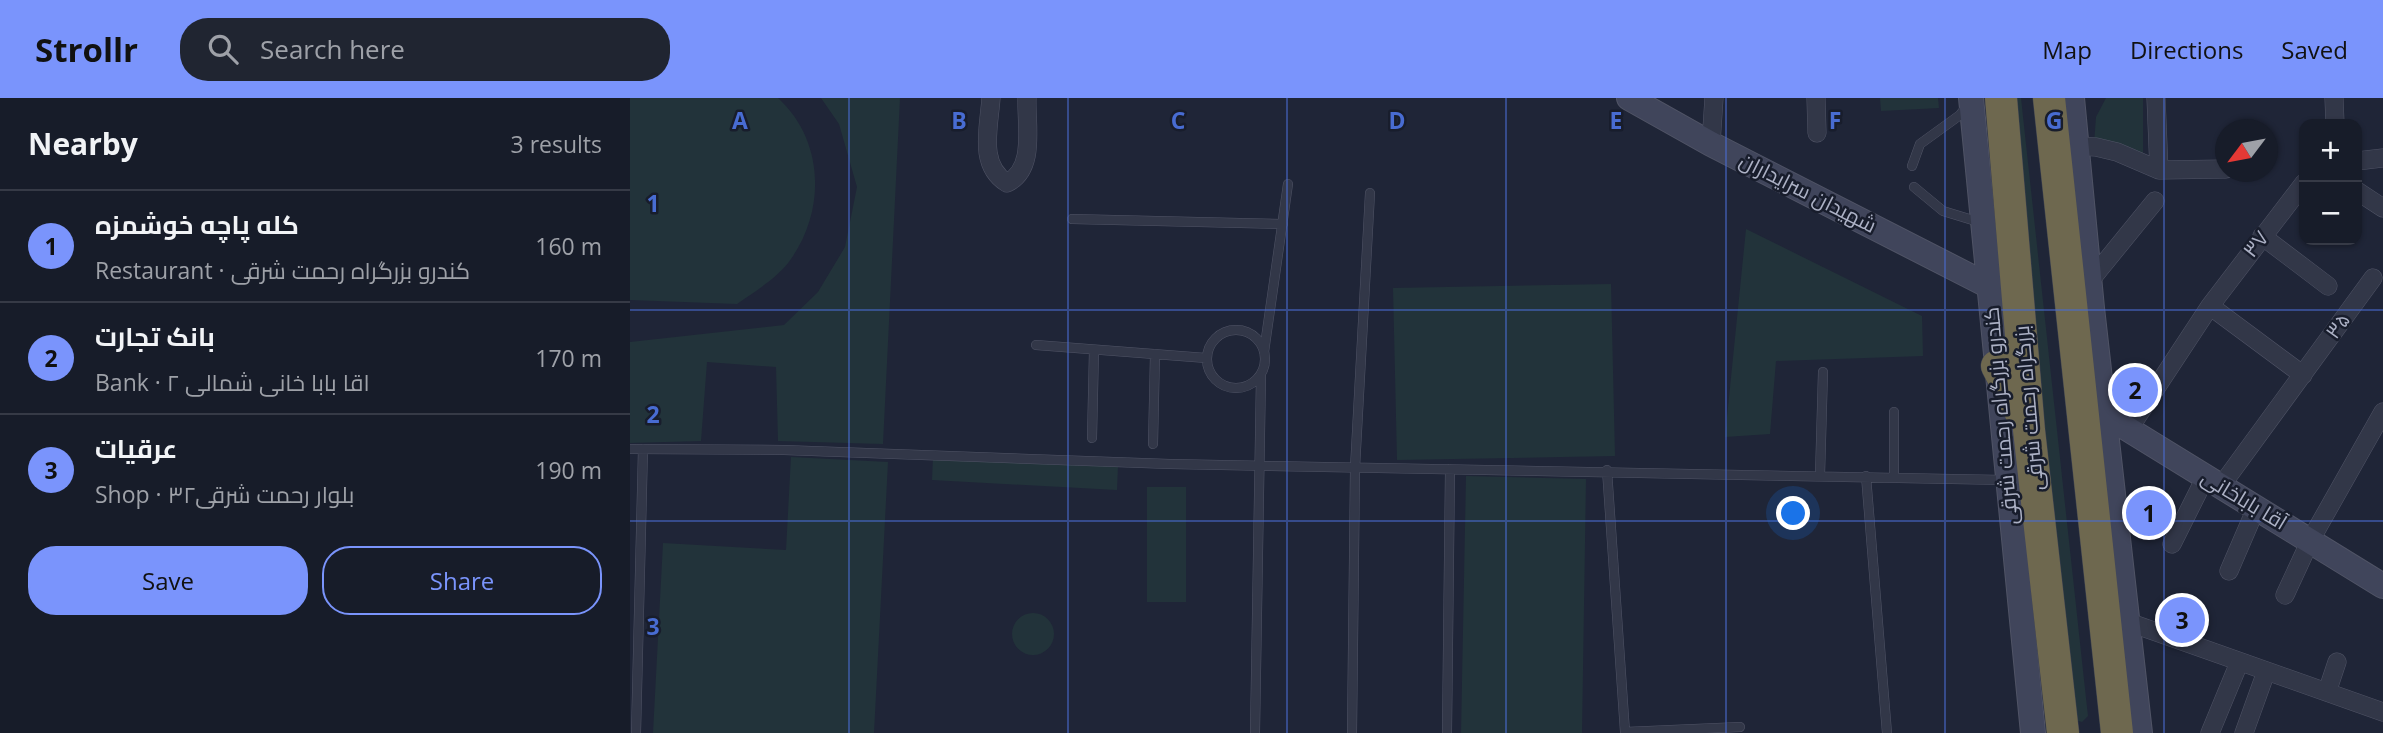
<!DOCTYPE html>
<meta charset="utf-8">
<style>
:root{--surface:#171c29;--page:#202531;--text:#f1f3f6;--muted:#9ea1a8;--line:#363a46;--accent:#7a94fc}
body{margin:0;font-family:"Open Sans",Cairo,sans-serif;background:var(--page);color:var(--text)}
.controls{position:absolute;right:21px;top:21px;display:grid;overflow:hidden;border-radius:14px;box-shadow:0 2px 5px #0004}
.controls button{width:63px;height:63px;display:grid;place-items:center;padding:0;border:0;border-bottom:2px solid var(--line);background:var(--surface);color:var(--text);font:35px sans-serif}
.compass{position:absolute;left:1585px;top:21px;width:63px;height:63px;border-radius:50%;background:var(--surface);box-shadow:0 2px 5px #0004;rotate:238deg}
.you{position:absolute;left:1164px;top:416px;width:24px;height:24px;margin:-18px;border:5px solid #fff;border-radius:50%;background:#1a73e8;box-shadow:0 0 0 10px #1a73e833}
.badge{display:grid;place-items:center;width:46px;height:46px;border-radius:50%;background:var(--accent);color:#111;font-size:23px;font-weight:700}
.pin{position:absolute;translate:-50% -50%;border:4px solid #fff;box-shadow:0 2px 7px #0006}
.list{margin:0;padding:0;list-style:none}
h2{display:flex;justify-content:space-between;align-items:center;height:91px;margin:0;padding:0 28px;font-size:30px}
h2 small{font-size:23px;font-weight:400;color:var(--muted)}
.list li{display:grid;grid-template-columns:46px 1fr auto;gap:21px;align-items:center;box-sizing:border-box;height:112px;padding:0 28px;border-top:2px solid var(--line)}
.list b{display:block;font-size:26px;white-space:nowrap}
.list p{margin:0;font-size:23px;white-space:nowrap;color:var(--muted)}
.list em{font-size:23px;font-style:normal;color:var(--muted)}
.actions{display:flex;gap:14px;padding:21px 28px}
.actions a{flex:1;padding:16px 0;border:2px solid var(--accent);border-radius:28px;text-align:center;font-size:24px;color:var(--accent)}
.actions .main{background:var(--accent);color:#111}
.icon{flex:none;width:38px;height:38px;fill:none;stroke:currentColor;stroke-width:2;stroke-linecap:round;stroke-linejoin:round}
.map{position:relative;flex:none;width:1753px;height:635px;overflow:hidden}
header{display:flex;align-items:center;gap:42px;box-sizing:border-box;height:98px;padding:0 35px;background:var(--accent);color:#111}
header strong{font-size:33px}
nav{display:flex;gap:38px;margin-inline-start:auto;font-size:24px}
.search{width:490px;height:63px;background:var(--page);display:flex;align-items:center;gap:18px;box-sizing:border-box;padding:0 24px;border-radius:28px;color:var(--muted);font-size:26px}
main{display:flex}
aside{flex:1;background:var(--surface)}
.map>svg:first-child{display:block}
.green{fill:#22333a}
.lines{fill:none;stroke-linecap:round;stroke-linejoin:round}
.lane-casing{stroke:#505466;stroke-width:10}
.street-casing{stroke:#505466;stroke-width:19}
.secondary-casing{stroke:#505466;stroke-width:26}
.highway-casing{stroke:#3a3f4f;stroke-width:33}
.lane{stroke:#323748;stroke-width:9}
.street{stroke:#323748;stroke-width:18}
.secondary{stroke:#40455b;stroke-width:24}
.highway{stroke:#6e684f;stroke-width:32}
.grid{fill:none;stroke:#486cd2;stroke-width:2;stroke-opacity:0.55}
.labels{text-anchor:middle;stroke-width:5;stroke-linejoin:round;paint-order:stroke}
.street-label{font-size:21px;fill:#acb1c5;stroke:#181d2c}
.grid-label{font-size:23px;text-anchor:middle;font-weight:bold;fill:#486cd2;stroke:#181d2c;stroke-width:5;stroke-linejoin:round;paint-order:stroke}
</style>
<header>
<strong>Strollr</strong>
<div class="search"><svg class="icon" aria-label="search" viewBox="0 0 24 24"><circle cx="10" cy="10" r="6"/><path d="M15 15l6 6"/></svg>Search here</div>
<nav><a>Map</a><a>Directions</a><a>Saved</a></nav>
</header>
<main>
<aside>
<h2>Nearby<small>3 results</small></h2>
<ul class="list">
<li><span class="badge">1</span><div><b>کله پاچه خوشمزه</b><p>Restaurant · کندرو بزرگراه رحمت شرقی</p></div><em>160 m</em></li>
<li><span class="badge">2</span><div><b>بانک تجارت</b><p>Bank · ۲ اقا بابا خانی شمالی</p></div><em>170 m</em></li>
<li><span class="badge">3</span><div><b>عرقیات</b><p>Shop · بلوار رحمت شرقی۳۲</p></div><em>190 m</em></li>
</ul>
<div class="actions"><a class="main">Save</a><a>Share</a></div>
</aside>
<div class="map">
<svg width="1753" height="635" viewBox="0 0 1753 635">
<rect width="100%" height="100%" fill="#1f2537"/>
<path class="green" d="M0 0H148C194 42 196 111 161 161 148 180 125 193 107 206L0 202Z
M191 0H270L253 346 148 343 146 269 77 264 71 343 0 345V244L154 227 188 194 215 149 227 89 209 26Z
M1250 0H1308L1309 10 1251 13Z
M1379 0H1391L1456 600 1458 618 1452 624 1445 622Z
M1476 0H1513V60L1464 46 1466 19Z
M1116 131 1292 218 1293 258 1146 263 1140 336 1095 339Z
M981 186 985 358 767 362 763 190Z
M161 359 258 364 244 635H23L33 445 156 452Z
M303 359 488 368 487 392 302 382Z
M836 378 956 381 952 635H831Z
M517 389H556V504H517Z
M382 536a21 21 0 1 1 42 0a21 21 0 1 1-42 0Z"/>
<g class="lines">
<defs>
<path id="lane" d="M1282 68 1290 46 1330 17 1336 9
M1284 89 1313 113 1349 124
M442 121 653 126
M577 261a29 29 0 1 1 58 0a29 29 0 1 1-58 0Z
M406 247 576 260
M634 254 658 86
M1264 314V379
M462 340 464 252
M523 346 525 256
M0 351 154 352 540 366 1375 382
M977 372 995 634 1110 629
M1190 377 1193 274
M1236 378 1257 635
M6 635 13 351
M625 635 631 277
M722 635 725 370 740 95
M817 635 820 371"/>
<path id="street" d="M361 0C359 30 348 67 377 85 406 71 396 28 397 0
M1186 0 1187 35
M1526 0 1529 72
M1704 0 1705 26
M1081 46 1084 0
M1447 48 1466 49 1487 54 1529 72 1596 71
M1727 63 1753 60
M1727 93 1753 110
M1632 138 1698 188
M1459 184 1525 103
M1580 208 1673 277
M1499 331 1580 208 1674 85
M1591 388 1743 180
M1542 446 1576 378
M1599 473 1627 408
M1655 497 1680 443 1753 314
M1498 524 1753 614
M1697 594 1707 564
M1580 635 1609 565
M1614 635 1636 574"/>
<path id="secondary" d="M999 0 1081 46 1359 188
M1341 0 1403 635
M1442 0 1462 210 1510 635
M1475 317 1753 488"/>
<path id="highway" d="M1371 0 1399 332 1433 635
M1419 0 1487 635
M1367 268 1392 317"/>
</defs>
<use href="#lane" class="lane-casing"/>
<use href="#street" class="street-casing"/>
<use href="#secondary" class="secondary-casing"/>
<use href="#highway" class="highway-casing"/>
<use href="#lane" class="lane"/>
<use href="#street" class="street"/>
<use href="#secondary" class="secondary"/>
<use href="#highway" class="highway"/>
</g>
<path class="grid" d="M219 0V635M438 0V635M657 0V635M876 0V635M1096 0V635M1315 0V635M1534 0V635M0 212H1753M0 423H1753"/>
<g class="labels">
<g class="street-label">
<text transform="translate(1178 95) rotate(27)" y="7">شهیدان سرایداران</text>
<text transform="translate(1626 146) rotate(-52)" y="7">۳۷</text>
<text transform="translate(1708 228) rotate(-54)" y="7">۳۵</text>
<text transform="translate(1399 310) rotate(-95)" y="7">بزرگراه رحمت شرقی</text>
<text transform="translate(1371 318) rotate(-95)" y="7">کندرو بزرگراه رحمت شرقی</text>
<text transform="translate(1614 402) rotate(31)" y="7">آقا باباخانی</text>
</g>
</g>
<g class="grid-label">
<text x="110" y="31">A</text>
<text x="329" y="31">B</text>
<text x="548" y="31">C</text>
<text x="767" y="31">D</text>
<text x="986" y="31">E</text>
<text x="1205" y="31">F</text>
<text x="1424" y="31">G</text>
<text x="23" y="114">1</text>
<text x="23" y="325">2</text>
<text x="23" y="537">3</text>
</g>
</svg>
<div class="controls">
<button>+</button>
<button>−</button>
</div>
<svg class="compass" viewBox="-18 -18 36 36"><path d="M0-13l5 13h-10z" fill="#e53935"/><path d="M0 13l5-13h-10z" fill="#9ea1a8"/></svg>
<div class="you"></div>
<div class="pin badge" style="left:1519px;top:415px">1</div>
<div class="pin badge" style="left:1505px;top:292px">2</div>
<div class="pin badge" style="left:1552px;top:522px">3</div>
</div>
</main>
